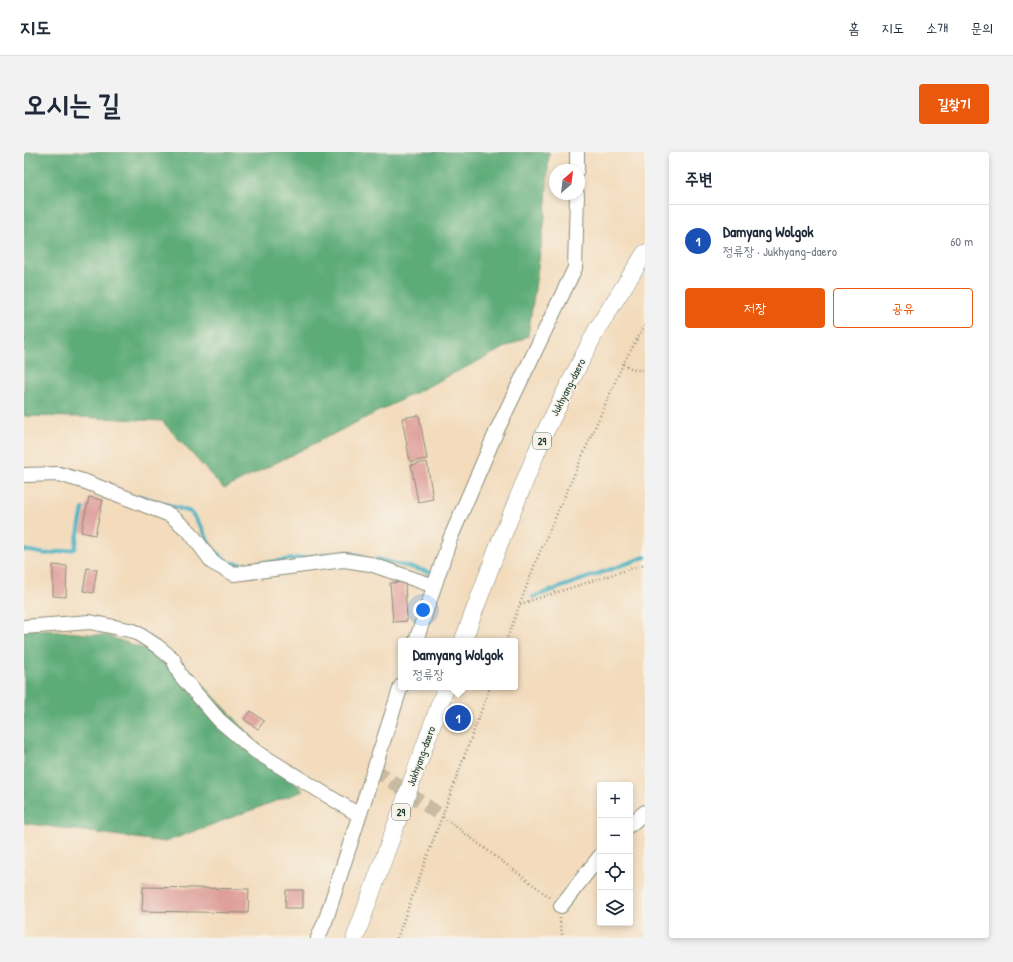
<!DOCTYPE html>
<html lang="ko">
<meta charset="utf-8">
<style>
:root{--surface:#fff;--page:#f2f2f3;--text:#1f2937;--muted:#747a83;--line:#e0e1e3;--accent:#ea580c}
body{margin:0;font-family:"Patrick Hand","Poor Story",sans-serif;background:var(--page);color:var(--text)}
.controls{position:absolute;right:12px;bottom:12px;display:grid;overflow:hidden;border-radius:4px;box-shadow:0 2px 6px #0003}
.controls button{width:36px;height:36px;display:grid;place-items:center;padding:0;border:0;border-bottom:1px solid var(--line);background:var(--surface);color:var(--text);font:20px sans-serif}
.compass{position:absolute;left:525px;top:12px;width:36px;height:36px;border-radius:50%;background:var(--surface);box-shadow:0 2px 6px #0003;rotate:28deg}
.you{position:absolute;left:399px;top:458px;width:14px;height:14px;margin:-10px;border:3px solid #fff;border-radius:50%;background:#1a73e8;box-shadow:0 0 0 6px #1a73e833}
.badge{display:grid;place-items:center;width:26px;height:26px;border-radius:50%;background:var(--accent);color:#fff;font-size:13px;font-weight:700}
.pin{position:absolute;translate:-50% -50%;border:2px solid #fff;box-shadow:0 1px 4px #0006}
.popup{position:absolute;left:374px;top:486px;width:120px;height:52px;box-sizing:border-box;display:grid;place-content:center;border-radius:4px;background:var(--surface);filter:drop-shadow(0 1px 3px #0005);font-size:13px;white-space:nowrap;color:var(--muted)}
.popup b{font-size:15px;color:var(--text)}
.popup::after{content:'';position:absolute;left:50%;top:100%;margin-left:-8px;border:8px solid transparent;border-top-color:var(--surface)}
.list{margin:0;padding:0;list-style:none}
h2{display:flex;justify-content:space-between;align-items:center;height:52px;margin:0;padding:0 16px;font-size:17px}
h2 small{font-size:13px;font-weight:400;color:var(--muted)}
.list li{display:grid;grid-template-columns:26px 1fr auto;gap:12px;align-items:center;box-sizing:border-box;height:72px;padding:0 16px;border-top:1px solid var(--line)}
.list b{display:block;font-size:15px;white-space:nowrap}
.list p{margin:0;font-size:13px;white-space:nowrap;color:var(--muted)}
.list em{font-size:13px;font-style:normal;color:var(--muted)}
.actions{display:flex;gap:8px;padding:12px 16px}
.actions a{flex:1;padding:9px 0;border:1px solid var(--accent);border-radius:4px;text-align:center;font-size:14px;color:var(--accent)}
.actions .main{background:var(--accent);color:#fff}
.icon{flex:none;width:22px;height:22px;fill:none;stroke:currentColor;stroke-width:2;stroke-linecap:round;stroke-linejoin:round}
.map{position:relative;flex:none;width:621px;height:786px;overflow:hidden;border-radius:4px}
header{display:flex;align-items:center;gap:24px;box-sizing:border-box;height:56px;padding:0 20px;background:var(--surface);border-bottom:1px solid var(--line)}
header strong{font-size:19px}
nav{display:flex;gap:22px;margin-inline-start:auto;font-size:14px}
.intro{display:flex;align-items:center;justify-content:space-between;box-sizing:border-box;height:96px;padding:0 24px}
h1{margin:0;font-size:28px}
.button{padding:10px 18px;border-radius:4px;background:var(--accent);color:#fff;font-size:14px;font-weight:700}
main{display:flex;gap:24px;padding:0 24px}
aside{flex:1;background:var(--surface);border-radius:4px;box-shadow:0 2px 6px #0003}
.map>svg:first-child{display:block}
.forest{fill:#5dac78;stroke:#3e7456}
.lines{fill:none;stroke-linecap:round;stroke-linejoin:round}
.stream{stroke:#43afc0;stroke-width:4}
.building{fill:#dfa09b}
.minor-tunnel{stroke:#c9bba1;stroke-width:14;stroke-dasharray:14 7;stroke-linecap:butt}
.minor-casing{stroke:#898c78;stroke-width:16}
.major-casing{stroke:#898c78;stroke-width:18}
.path{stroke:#898c78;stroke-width:2.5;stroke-dasharray:1 3;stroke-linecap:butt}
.minor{stroke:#fff;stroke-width:14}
.major{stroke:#fff;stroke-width:17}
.labels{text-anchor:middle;stroke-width:3;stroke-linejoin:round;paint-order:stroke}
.shield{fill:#f7f3e8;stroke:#60746a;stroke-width:1}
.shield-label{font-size:10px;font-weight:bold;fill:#1f3d34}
.street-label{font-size:11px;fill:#1f3d34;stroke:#f7f3e8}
</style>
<header>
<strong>지도</strong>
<nav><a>홈</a><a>지도</a><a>소개</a><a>문의</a></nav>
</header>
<div class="intro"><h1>오시는 길</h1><a class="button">길찾기</a></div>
<main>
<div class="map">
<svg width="621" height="786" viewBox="0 0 621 786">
<rect width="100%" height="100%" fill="#f7f3e8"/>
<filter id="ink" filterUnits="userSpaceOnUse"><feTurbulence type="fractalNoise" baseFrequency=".025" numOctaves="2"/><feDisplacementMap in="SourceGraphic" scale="8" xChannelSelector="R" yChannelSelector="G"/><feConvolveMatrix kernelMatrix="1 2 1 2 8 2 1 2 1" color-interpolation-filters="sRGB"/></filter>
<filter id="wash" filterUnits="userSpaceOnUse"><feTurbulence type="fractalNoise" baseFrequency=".012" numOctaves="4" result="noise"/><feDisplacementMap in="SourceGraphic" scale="16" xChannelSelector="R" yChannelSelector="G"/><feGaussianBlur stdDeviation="0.9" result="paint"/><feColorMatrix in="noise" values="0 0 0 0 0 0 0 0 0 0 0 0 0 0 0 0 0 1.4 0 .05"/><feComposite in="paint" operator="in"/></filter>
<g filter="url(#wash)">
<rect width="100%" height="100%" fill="#f3dbbc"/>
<path class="forest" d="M0 0H525L521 67 504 184 200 337 138 269 55 265 0 264Z
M0 476 84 484 149 507 182 536 279 639 141 690 0 671Z"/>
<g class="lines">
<path class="stream" d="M115 344 167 360 178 376 187 395 203 410 223 413 322 400 338 404
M0 398 22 402 51 397 59 357
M353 407 406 420
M509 445 621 405"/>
</g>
<g id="blocks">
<path class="building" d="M395 263 403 307 386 310 378 266Z
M403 310 409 347 394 350 387 313Z
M65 345 79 348 71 383 57 380Z
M29 413 43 414 42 445 29 444Z
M63 416 73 417 69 441 59 439Z
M381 430 383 469 369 470 366 431Z
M227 559 240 569 234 577 220 567Z
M119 735 225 737 224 761 118 759Z
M262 738H279V756H261Z"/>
</g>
</g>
<g filter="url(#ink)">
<use href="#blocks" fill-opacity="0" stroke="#898c78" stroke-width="1"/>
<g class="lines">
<path class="minor-tunnel" d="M350 617 419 665"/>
<defs>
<path id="minor" d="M553 18V0
M0 323 35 322 62 330 146 363 166 380 189 411 210 422 320 408 346 412 410 434
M0 475 66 470 110 479 133 494 149 507 156 523 195 568 231 599 335 663
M392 489 426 387 474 276 551 116 553 42
M606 673 621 660
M537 754 576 704
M294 786 302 767 377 534"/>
<path id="major" d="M439 489 476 390 520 282 573 177 621 101
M331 786 422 535"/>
</defs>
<use href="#minor" class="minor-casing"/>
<use href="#major" class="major-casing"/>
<path class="path" d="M599 212 611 218H621
M496 452 621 412
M482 489 512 409 599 212 621 173
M419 665 527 746
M536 766V773L539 786
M373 786 466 535"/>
<use href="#minor" class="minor"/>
<use href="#major" class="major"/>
</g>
</g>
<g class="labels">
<g class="shield">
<rect x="509" y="281" width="18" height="16" rx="3"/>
<rect x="368" y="652" width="18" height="16" rx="3"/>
</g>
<g class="shield-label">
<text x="518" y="293">29</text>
<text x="377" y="664">29</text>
</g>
<g class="street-label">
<text transform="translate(544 235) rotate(-63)" y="4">Jukhyang-daero</text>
<text transform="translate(397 604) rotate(-70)" y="4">Jukhyang-daero</text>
</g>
</g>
</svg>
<div class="controls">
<button>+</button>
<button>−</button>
<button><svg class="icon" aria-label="locate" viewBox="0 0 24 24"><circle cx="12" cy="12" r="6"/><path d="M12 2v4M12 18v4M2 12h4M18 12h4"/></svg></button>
<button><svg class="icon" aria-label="layers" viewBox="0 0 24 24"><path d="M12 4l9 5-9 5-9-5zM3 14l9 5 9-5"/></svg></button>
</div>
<svg class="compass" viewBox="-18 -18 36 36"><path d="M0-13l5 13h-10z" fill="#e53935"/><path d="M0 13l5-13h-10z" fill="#747a83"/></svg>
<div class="you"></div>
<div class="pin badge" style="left:434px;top:566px;background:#1a4fb4">1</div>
<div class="popup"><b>Damyang Wolgok</b>정류장</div>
</div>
<aside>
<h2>주변<small></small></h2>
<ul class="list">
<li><span class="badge" style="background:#1a4fb4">1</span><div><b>Damyang Wolgok</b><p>정류장 · Jukhyang-daero</p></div><em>60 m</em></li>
</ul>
<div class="actions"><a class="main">저장</a><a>공유</a></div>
</aside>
</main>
